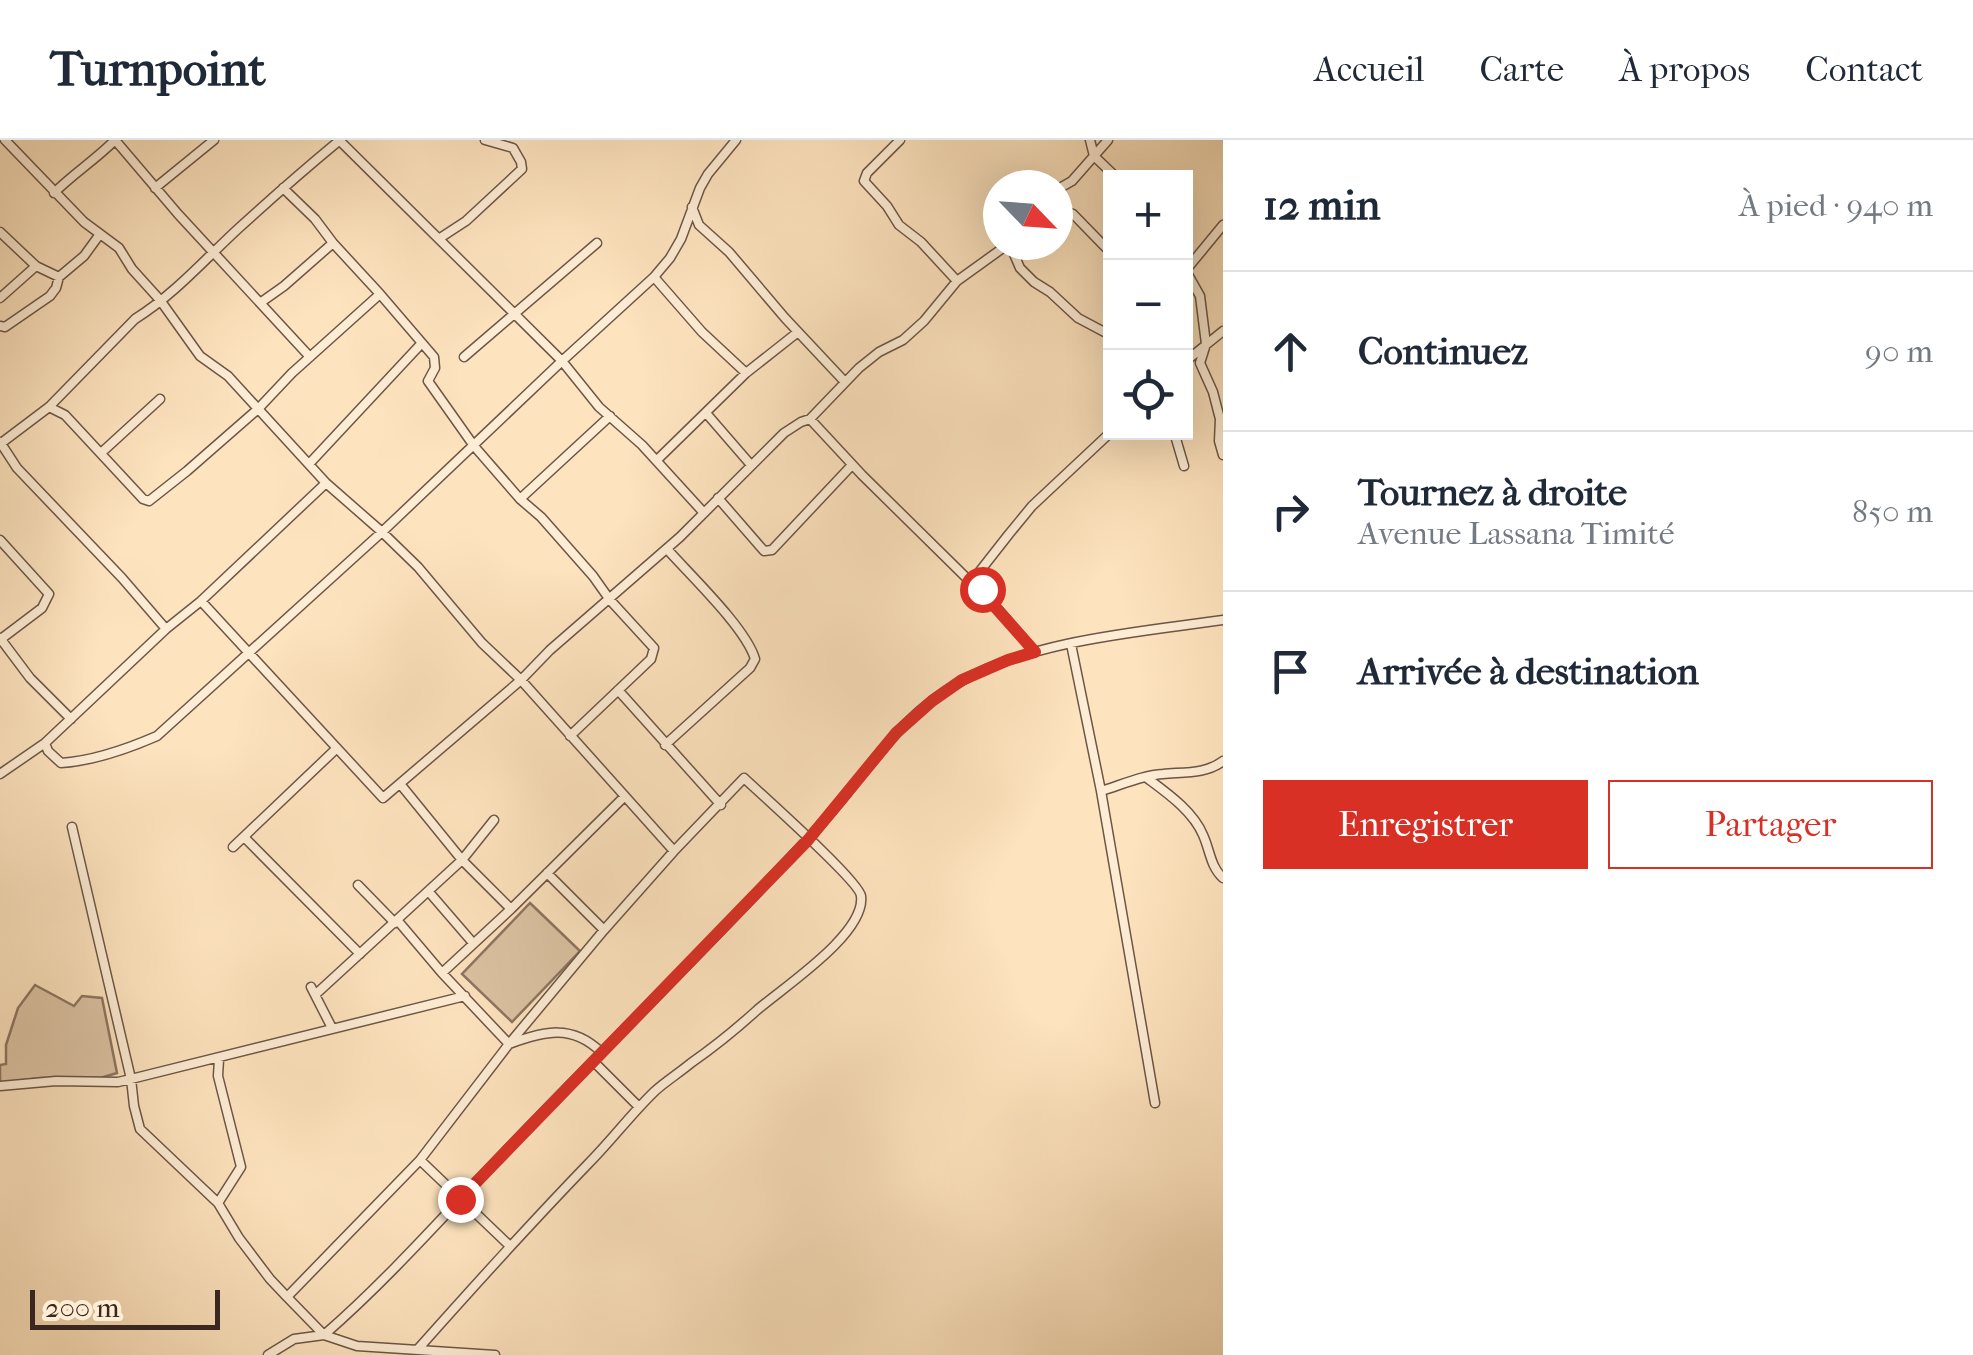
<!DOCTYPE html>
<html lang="fr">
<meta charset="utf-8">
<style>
:root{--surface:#fff;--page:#f2f2f3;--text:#1f2937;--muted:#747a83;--line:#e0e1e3;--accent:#d93025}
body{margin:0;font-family:"IM FELL French Canon",serif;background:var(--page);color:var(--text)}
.controls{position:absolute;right:30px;top:30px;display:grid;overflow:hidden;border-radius:0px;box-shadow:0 10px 40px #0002}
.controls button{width:90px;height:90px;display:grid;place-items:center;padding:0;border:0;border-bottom:2px solid var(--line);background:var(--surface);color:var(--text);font:50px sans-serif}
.compass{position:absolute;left:983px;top:30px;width:90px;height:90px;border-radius:50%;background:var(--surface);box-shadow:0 10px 40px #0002;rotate:115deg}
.scale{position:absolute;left:30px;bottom:25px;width:190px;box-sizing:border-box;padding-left:10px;border:5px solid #3b2720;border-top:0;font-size:28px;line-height:35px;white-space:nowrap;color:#3b2720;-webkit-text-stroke:8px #feedd5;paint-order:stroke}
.stop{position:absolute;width:30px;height:30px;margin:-22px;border:8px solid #d93025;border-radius:50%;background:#fff}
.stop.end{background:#d93025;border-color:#fff;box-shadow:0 2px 10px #0008}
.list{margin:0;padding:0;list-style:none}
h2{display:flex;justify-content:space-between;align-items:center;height:130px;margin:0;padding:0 40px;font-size:42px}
h2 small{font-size:32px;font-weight:400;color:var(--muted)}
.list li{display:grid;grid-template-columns:65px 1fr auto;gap:30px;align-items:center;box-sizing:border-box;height:160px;padding:0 40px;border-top:2px solid var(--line)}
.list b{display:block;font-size:38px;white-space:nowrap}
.list p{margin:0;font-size:32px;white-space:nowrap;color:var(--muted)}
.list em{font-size:32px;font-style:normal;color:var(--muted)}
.actions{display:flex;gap:20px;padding:30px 40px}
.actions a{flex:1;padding:22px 0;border:2px solid var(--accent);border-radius:0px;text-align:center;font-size:35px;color:var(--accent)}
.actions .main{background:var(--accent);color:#fff}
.icon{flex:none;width:55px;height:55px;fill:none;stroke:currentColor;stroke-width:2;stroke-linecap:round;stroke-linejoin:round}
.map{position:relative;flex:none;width:1223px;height:1215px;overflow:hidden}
header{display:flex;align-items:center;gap:60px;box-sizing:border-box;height:140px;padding:0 50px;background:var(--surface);border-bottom:2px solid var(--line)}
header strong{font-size:48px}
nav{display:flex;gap:55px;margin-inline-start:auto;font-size:35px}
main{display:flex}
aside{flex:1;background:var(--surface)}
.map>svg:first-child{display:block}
.green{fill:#dcc3a3;stroke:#8c7562;stroke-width:2.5}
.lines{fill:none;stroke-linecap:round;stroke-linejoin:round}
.minor-casing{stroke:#6c5648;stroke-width:11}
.minor{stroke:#feedd5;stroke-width:8}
.route{stroke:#d93025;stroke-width:12}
</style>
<header>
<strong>Turnpoint</strong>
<nav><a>Accueil</a><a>Carte</a><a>À propos</a><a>Contact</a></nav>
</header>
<main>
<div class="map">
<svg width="1223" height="1215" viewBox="0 0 1223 1215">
<rect width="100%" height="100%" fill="#fde3be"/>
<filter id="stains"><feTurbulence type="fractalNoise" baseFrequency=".002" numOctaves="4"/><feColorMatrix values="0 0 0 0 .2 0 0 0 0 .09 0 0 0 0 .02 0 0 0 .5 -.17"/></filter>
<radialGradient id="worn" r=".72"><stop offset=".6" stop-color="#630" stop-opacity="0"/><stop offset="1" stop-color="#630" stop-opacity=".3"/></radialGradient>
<path class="green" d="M530 763 580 811 512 882 462 834Z
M35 845 74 866 82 856 102 858 117 933 100 938H40L0 943V925L6 924V905L18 868Z"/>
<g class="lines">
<defs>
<path id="minor" d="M5 0 84 82 119 108 132 129 160 160 200 216 228 236 326 343 382 392 418 427 482 503 521 540 674 711
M115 0 178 74 310 217
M900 0 867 33 864 41 887 66 899 85 921 102 957 141
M1090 0 1094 16 1117 38
M340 1 562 221 599 267 642 305 704 373
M155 48 214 0
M283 48 315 79 333 103 380 154
M1058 49 1072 41 1108 0
M54 53C73 34 95 20 114 1
M692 67 699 85 729 112 785 178 845 242
M1058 68 1073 74 1110 112
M0 92 36 126 59 137
M440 98 466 81 522 29 521 22 513 8 485 0
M1010 105 1020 128 1034 142 1050 152 1078 178 1110 195
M1186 130 1223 85
M1186 131 1200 156 1206 204 1200 223 1213 252 1220 279 1219 301 1223 315
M654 137 702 192 746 233
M0 158 36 126
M260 163 284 146 333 103
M0 186 5 187 50 156 56 148 59 137 84 116 100 94
M464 217 597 103
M1186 221 1223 191
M49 267 65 275 143 359 149 361 187 331 258 269 292 233 380 154 434 217 435 228 428 241 474 306 520 359 541 377 593 436 610 460 654 508 651 519 570 596
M706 273 751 325
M810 279 862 335 996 467 1035 512
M1174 292 1184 326
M0 302 17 328 122 438 166 489
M0 304 49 267 135 179C175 154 206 118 240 87 273 57 306 28 340 0
M101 313 160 259
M657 320 746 233 798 192
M309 324 421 204
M718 358 764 411 772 410 852 325
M520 359 610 276
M0 400 49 454 42 468 1 499
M983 451 979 441 980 431 1009 394 1032 366 1111 292
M201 461 383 658 521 540 550 510 680 397 784 293 801 282 810 279 859 228 879 212 903 200 924 181 957 141 1007 105
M0 498 30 538 71 579
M1071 504 1101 651 1155 963
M618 550 721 665
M45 603 48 611 61 623C93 621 127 609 157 596L382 392 562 221 654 137 670 118 681 99 700 48 708 34 736 0
M665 605 750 528 755 519C746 488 690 435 667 409
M0 634 45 603 166 489 201 461 326 343
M1147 638C1167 653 1193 671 1203 695 1210 710 1210 726 1223 738
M401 645 462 720 511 769
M1101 651C1121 645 1143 635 1163 634 1185 632 1206 634 1223 621
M72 687 131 939 134 966 140 989 218 1063 239 1098 270 1139 287 1157
M244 697 360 814
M233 707 337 608
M547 733 604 790
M358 745 395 783
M429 752 473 803
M398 781 442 833 509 904C545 891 572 884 601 912
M442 833 511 769 624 657
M311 847 332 888
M316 854 462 720 494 680
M593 921 639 967
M0 946 56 941 118 942 131 939 465 856
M420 1020 510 1106
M218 1063 241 1027 218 936 219 919
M324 1195 287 1157 420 1020 509 904 604 790 674 711 744 638C761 654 860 742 861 756 866 794 782 848 756 871 735 890 714 907 691 923 679 933 666 941 655 951 631 974 611 1001 588 1024 530 1084 474 1146 418 1209
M324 1195C394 1134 455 1063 520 996 609 904 700 814 788 720 809 698 829 676 848 652 882 610 911 569 960 542 1033 500 1140 492 1223 480
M268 1215 294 1199 324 1195 357 1206 495 1215"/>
</defs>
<use href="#minor" class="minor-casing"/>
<use href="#minor" class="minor"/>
</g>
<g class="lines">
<path class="route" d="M460 1059 808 700 896 593 932 561 962 540 1008 520 1035 512 988 459 982 449"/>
</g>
<rect width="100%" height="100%" filter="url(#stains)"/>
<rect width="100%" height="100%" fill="url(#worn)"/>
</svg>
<div class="controls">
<button>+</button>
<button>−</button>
<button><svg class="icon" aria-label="locate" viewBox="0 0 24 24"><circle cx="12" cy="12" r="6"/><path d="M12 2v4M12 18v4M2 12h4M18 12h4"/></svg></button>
</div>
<svg class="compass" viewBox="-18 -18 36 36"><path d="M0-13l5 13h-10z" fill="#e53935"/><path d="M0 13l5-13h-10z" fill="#747a83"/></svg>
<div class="scale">200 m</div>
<div class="stop" style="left:982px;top:449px"></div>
<div class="stop end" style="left:460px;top:1059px"></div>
</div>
<aside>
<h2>12 min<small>À pied · 940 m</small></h2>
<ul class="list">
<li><svg class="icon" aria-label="ahead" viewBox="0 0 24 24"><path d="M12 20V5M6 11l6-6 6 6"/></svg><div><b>Continuez</b></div><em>90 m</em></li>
<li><svg class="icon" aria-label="right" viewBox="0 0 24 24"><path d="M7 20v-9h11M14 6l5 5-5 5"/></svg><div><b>Tournez à droite</b><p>Avenue Lassana Timité</p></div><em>850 m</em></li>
<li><svg class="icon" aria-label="arrive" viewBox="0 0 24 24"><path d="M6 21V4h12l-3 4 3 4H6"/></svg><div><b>Arrivée à destination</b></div></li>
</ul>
<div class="actions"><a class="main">Enregistrer</a><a>Partager</a></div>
</aside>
</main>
